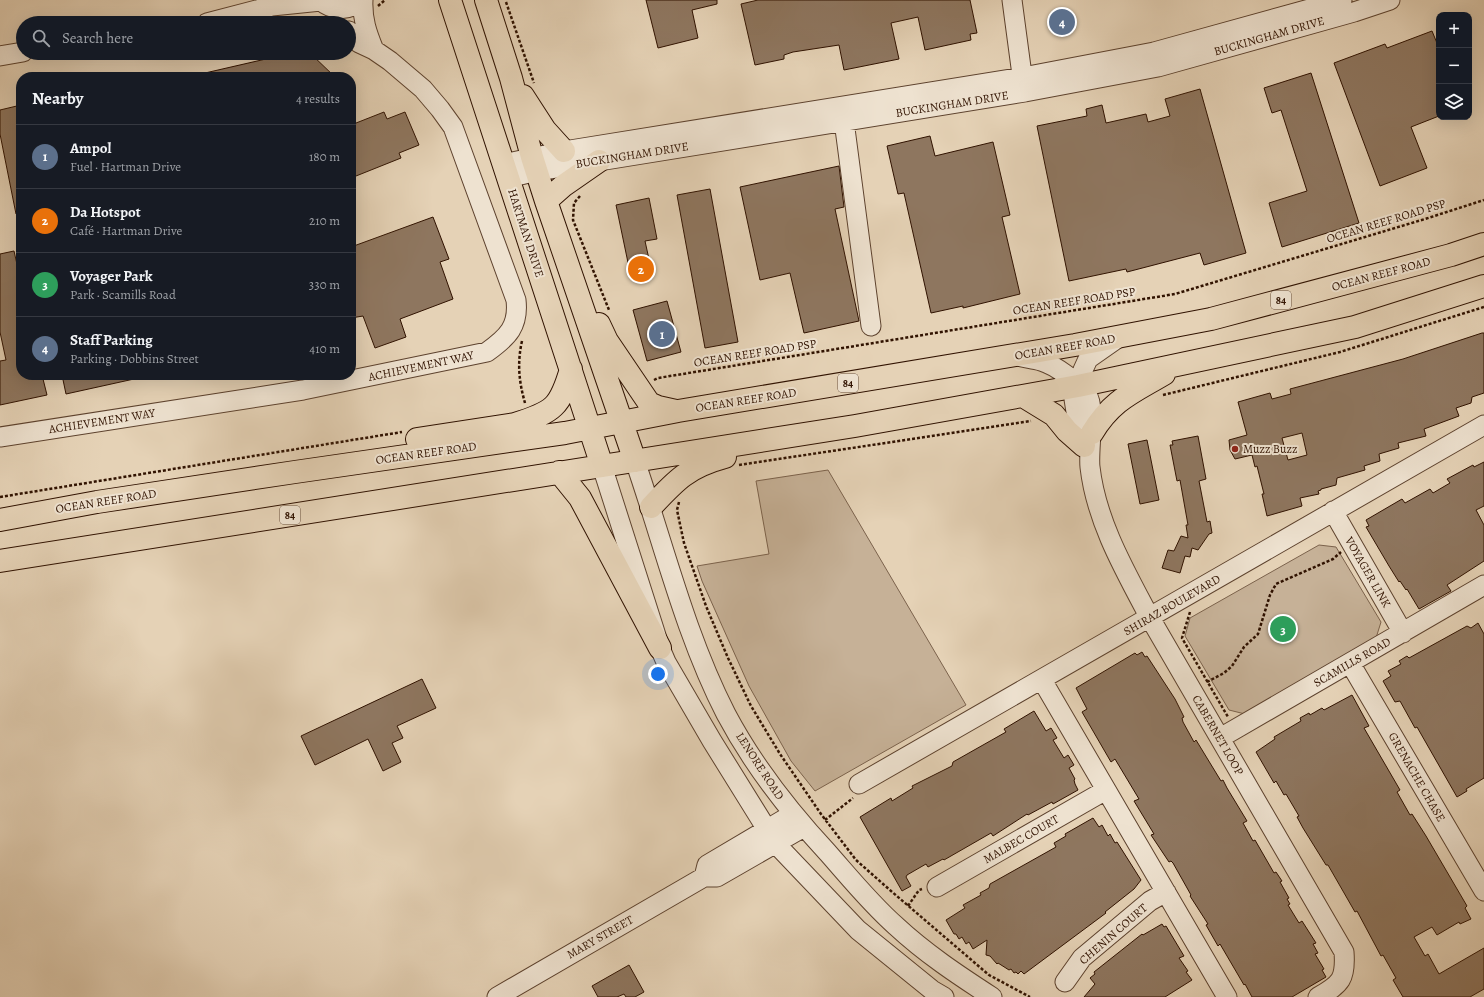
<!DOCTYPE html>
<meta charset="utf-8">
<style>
:root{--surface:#171b24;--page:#20242c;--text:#f1f3f6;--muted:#9ea1a6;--line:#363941;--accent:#b45309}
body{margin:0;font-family:Alegreya,serif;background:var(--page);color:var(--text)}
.controls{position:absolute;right:12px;top:12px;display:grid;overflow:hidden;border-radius:8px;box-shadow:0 4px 16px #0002}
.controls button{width:36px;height:36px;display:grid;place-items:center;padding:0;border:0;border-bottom:1px solid var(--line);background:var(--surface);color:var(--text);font:20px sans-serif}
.you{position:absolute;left:658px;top:674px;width:14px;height:14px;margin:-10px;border:3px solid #fff;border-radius:50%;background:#1a73e8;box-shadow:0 0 0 6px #1a73e833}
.badge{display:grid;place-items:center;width:26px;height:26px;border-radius:50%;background:var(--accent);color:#fff;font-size:13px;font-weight:700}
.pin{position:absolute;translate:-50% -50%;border:2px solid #fff;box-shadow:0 1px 4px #0006}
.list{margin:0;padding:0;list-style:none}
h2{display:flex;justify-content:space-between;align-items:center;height:52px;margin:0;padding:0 16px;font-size:17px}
h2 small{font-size:13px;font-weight:400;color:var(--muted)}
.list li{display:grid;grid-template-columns:26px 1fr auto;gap:12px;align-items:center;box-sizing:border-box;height:64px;padding:0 16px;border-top:1px solid var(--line)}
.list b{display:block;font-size:15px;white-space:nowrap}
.list p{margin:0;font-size:13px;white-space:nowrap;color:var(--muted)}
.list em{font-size:13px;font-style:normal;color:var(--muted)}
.icon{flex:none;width:22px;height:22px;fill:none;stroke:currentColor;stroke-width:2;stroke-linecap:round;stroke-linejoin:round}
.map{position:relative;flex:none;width:1484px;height:997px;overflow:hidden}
.search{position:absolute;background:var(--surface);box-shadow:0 4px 16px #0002;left:16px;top:16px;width:340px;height:44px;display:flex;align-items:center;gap:10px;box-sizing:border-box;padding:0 14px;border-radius:22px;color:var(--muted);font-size:15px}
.panel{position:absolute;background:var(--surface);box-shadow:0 4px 16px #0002;left:16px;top:72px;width:340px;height:308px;border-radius:16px}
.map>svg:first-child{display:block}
.green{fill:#c6b197;stroke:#7b624c}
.building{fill:#8e765f;stroke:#301200;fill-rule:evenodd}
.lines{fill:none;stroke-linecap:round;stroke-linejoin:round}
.minor-casing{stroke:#5d422e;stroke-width:21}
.major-casing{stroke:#301200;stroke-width:24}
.path{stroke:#301200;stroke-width:2.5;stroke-dasharray:3 2;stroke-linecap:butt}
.minor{stroke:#eee2d0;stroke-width:19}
.major{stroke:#e5d2b6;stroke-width:22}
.poi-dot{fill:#8f2418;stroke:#eee2d0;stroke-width:1.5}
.labels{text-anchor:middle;stroke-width:4;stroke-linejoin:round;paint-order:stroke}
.shield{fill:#eee2d0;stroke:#69503e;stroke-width:1}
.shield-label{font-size:11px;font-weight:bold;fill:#301200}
.street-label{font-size:12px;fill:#301200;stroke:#eee2d0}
.poi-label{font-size:12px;fill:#301200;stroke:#eee2d0;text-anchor:start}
</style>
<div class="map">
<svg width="1484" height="997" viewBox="0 0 1484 997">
<rect width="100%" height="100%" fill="#e5d2b6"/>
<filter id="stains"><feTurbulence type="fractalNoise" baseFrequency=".005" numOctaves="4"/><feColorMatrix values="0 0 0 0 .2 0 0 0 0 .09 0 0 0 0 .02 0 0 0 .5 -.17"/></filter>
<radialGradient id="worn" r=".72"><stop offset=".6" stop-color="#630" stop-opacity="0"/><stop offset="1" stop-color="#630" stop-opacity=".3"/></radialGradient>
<path class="green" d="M828 470 966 705 815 791 791 761 749 686 702 581 697 566 769 554 756 481Z
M1319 545 1336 547 1381 622 1376 638 1245 714 1229 710 1185 636 1190 618Z"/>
<path class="building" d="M646 0H717V4L692 10 698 38 658 48Z
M758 0H970L977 33 970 34 971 40 925 50 918 17 891 23 899 59 844 70 839 45 793 52 784 55V59L755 65 741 4Z
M1432 31 1439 48V116L1411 127 1427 168 1380 186 1334 63 1385 44 1387 48Z
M292 53H310L335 77H205V73Z
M1311 73 1359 223 1282 247 1269 203 1307 191 1281 110 1272 113 1264 88Z
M1200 89 1246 253 1204 265 1200 253 1127 272 1126 269 1069 281 1037 126 1087 116 1086 109 1102 105 1106 123 1146 114 1148 122 1170 116 1165 99Z
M21 105V213L16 214 0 134V110Z
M384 112 387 119 405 112 419 145 399 153 401 158 351 178V125Z
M930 136 935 156 993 142 1010 215 1002 217 1020 294 963 308V306L931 313 904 193 898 194 887 146Z
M839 166 844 207 835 209 859 321 804 333 790 273 760 280 740 187Z
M710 189 738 342 705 348 677 195Z
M649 198 657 239 645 241 652 273 631 277 616 205Z
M433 217 449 259 440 262 453 299 400 319 406 337 375 348 363 316 351 318V247Z
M14 251 21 282V375H42L47 395 0 405V361L6 360 0 332V254Z
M667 301 681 352 647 361 633 310Z
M1482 333H1484V393L1472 397 1471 403 1456 408 1459 416 1424 429 1426 436 1398 443 1399 448 1379 454 1380 461 1364 466 1365 470 1337 478 1336 485 1321 489V490L1318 491 1319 494 1300 498 1302 506 1267 516 1262 494H1264L1257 466 1255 467 1252 455 1235 459 1230 450 1229 440 1247 435 1238 402 1270 393 1272 399 1291 394 1290 389 1403 359ZM1302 433 1307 455 1288 460 1282 438Z
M62 375H133L134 379 66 394Z
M1198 436 1206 479 1199 481 1207 522 1210 521 1212 533 1209 534 1198 550 1192 548 1190 557 1185 556 1180 573 1162 568 1168 550 1174 551 1181 536 1188 538 1186 525H1188L1180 480 1177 481 1170 445H1173L1172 441Z
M1147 440 1159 500 1140 504 1128 444Z
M1484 462V506L1476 510 1484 525V561L1447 585 1451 591 1419 609 1407 589 1406 590 1400 581 1399 582 1389 566 1366 527 1369 526 1366 520 1402 499 1405 503 1430 489 1433 493 1450 483 1447 479 1473 465 1474 467Z
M1478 623 1484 634V778L1466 789 1467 791 1457 797 1417 727 1415 728 1400 701 1395 702 1383 681 1391 676 1388 671 1401 664 1399 661 1407 656 1409 658 1467 626 1471 628Z
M1142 652 1145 657 1147 656 1175 699 1184 717 1182 718 1183 722 1194 742 1196 740 1221 781 1223 780 1227 788 1247 821 1243 823 1253 841 1255 840 1274 873 1276 872 1282 881 1280 882 1289 898 1287 899 1290 904 1288 905 1299 923 1302 921 1316 943 1313 944 1318 953 1315 954 1324 969 1322 970 1326 977 1292 997H1252L1245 984 1244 985 1220 944 1218 946 1206 925 1208 924 1190 896 1191 895 1173 863 1171 861 1169 862 1151 835 1154 834 1134 801 1139 799 1115 759 1111 762 1082 712 1087 709 1076 688 1135 653 1137 655Z
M422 679 436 708 397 726 403 738 392 743 401 762 383 771 368 739 315 765 301 736Z
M1352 695 1369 726 1364 728 1400 790 1397 792 1410 815 1412 814 1426 836 1467 906 1465 908 1471 919 1460 924 1459 922 1437 935 1432 927 1414 937 1425 956 1428 954 1439 974 1484 948V989L1470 997H1403L1393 980 1396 978 1383 955 1381 956 1357 911 1355 912 1328 865H1326L1303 828 1297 817 1299 816 1286 794 1284 795 1276 781 1274 783 1256 752 1275 739 1274 737 1301 721 1300 718 1309 713 1310 715 1322 708 1324 710Z
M1034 711 1046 731 1051 728 1057 738 1053 740 1064 758 1068 755 1074 765 1069 768 1075 779 1074 780 1075 784 1078 790 1053 804 1052 802 1028 815 1027 814 993 836 991 833 944 860 943 859 928 867 926 864 907 875 906 877 911 886 902 891 860 817 891 798 892 801 913 788 912 786 952 766 953 762 1006 732 1004 729Z
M1093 818 1099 827 1102 825 1108 836 1110 834 1115 843 1117 842 1141 880 1134 889 1105 912 1106 913 1024 974 1021 971 1018 974 1016 972 1014 973 1011 969 1009 970 998 963 997 964 990 956 986 955 987 940 973 949 969 942 966 944 962 937 959 939 956 934H954L946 920 965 908 963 905 981 895 980 893 989 888 990 884 1056 847 1054 843 1066 836 1065 834Z
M1162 924 1164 927 1166 926 1184 956 1179 958 1188 971 1186 972 1192 980 1165 997H1084L1095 984 1090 978 1095 974 1094 972 1142 934 1143 935Z
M629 965 644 992 635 997H626L624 994 617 997H598L592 986Z"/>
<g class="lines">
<defs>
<path id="minor" d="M320 0C332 11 349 12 361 0
M363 0C362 19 367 33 374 50
M1012 0 1024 90
M207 23 272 6 321 1
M0 56 23 52
M844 121 871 326
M503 164 564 151 1023 77 1154 52 1342 0
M508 178 537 171 1025 92 1158 67 1354 12 1390 0
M1017 356C1025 358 1033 359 1041 361 1057 366 1076 381 1087 395 1096 407 1088 451 1090 467 1096 521 1125 571 1150 618L1344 952C1346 979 1341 984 1318 997
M0 437 303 390 487 352C508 337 519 326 516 300L453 127 440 109 423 89 390 61 374 50 359 43 349 31
M1080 437 1074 399 1083 370 1088 359 1118 338
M635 461C664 545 685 634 726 714 753 765 789 811 828 853 850 878 871 904 896 926 925 953 958 975 992 997
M602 466 660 648 666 662 712 741 776 844 858 930 932 990 944 997
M1333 511 1403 633
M1350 663 1484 891
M1042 680 1227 997
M1220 738 1484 585
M859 784 1484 425
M704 877 707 865 793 814
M937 887 1106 790
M1065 982 1082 958 1150 901 1166 892
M497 997 704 877H717L804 827"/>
<path id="major" d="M450 0 602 466
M486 0 511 78 532 157 546 201 635 461
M523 96 545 130 564 151
M546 201 563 186 599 161
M599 324 607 341 649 403 658 407 676 411
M1023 396 1054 415 1067 431 1084 446
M1092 433C1112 400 1132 393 1164 374
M417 439 515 424C554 412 560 407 571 369
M559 472 580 498 660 648
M651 507C676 480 688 467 725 457
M0 520 97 502 295 472 565 433 678 411 1075 345 1211 319 1451 255 1484 244
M0 561 855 426 1078 386 1355 327 1484 286"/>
</defs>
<use href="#minor" class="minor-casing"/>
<use href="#major" class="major-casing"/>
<path class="path" d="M506 2 534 83
M378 6 385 0
M580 196 574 203 573 220 609 310
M522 341C517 363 519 382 525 403
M654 380 658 378 1175 294 1425 219 1484 200
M1163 395 1340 352 1484 307
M739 465 1031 421
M0 497 402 432
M679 502 677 510 684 543 706 606 728 658 751 706 780 754 821 814 856 860 891 891 989 975 1030 997
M1190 612 1182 638 1228 717
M1207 682 1224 673 1232 666 1244 647 1258 634 1270 595 1276 584 1333 559 1341 552
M825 820 853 798
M908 906 919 890 922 889"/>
<use href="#minor" class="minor"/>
<use href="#major" class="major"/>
</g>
<circle class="poi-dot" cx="1235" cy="449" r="4"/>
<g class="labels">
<g class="shield">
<rect x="1271" y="291" width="20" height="18" rx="3"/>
<rect x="838" y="374" width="20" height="18" rx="3"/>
<rect x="280" y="506" width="20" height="18" rx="3"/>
</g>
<g class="shield-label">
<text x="1281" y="304">84</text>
<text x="848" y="387">84</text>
<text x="290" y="519">84</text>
</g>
<g class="street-label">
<text transform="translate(1269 36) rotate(-16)" y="4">BUCKINGHAM DRIVE</text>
<text transform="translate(952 104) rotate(-9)" y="4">BUCKINGHAM DRIVE</text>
<text transform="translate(632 155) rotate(-9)" y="4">BUCKINGHAM DRIVE</text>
<text transform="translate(1386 221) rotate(-17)" y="4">OCEAN REEF ROAD PSP</text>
<text transform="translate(526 233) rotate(72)" y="4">HARTMAN DRIVE</text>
<text transform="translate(1381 274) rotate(-15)" y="4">OCEAN REEF ROAD</text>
<text transform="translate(1074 301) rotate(-9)" y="4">OCEAN REEF ROAD PSP</text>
<text transform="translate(1065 347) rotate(-10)" y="4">OCEAN REEF ROAD</text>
<text transform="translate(755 353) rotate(-9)" y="4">OCEAN REEF ROAD PSP</text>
<text transform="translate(421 366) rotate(-12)" y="4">ACHIEVEMENT WAY</text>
<text transform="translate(746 400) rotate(-9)" y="4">OCEAN REEF ROAD</text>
<text transform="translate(102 421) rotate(-9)" y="4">ACHIEVEMENT WAY</text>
<text transform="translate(426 453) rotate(-8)" y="4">OCEAN REEF ROAD</text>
<text transform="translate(106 501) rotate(-9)" y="4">OCEAN REEF ROAD</text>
<text transform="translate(1368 572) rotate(60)" y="4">VOYAGER LINK</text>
<text transform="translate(1172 605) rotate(-30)" y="4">SHIRAZ BOULEVARD</text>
<text transform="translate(1352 662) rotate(-30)" y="4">SCAMILLS ROAD</text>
<text transform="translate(1218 735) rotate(60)" y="4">CABERNET LOOP</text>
<text transform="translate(760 766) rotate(57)" y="4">LENORE ROAD</text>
<text transform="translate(1417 777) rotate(60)" y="4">GRENACHE CHASE</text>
<text transform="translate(1021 839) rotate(-30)" y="4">MALBEC COURT</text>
<text transform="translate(1113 934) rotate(-41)" y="4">CHENIN COURT</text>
<text transform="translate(600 937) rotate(-30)" y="4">MARY STREET</text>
</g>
<g class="poi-label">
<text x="1243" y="453">Muzz Buzz</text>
</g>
</g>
<rect width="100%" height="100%" filter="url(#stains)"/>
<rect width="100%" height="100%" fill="url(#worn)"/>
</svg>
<div class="controls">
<button>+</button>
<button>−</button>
<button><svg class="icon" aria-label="layers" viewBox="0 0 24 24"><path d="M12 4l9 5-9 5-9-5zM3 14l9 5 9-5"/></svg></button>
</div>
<div class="you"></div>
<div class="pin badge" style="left:662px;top:334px;background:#5c6f8a">1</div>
<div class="pin badge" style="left:641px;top:269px;background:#e8710a">2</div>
<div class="pin badge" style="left:1283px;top:629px;background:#2e9e5b">3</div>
<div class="pin badge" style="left:1062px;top:22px;background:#5c6f8a">4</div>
<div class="search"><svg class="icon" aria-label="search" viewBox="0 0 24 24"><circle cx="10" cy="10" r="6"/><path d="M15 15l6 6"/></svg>Search here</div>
<section class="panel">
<h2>Nearby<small>4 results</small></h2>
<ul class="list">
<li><span class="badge" style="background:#5c6f8a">1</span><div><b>Ampol</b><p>Fuel · Hartman Drive</p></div><em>180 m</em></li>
<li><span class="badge" style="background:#e8710a">2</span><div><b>Da Hotspot</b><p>Café · Hartman Drive</p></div><em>210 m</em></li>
<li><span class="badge" style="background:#2e9e5b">3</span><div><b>Voyager Park</b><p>Park · Scamills Road</p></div><em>330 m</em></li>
<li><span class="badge" style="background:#5c6f8a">4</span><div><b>Staff Parking</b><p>Parking · Dobbins Street</p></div><em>410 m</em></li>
</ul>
</section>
</div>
